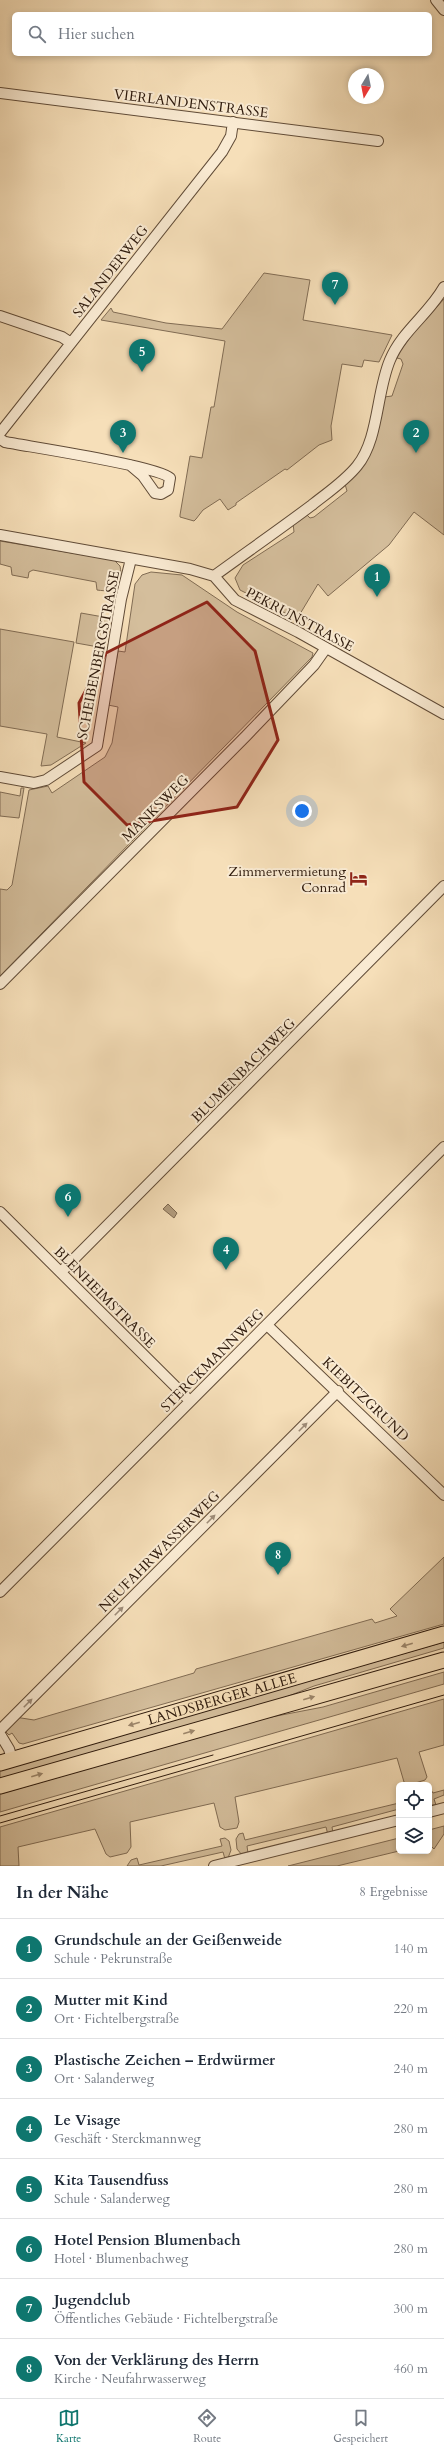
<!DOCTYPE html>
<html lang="de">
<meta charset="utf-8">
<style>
:root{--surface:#fff;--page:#f2f2f3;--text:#1f2937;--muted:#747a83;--line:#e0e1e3;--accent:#0f766e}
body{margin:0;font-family:Cardo,serif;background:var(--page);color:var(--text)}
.controls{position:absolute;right:12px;bottom:12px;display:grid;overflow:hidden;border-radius:6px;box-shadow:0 2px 6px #0003}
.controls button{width:36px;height:36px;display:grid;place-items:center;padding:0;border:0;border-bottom:1px solid var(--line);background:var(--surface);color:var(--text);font:20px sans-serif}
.compass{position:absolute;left:348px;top:68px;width:36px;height:36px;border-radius:50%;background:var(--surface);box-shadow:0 2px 6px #0003;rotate:190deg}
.you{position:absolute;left:302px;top:811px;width:14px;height:14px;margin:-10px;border:3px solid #fff;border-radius:50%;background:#1a73e8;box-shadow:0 0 0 6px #1a73e833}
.badge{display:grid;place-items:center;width:26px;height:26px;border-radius:50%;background:var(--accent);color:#fff;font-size:13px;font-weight:700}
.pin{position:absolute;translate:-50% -33px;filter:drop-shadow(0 1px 2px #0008)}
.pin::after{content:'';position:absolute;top:21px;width:14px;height:12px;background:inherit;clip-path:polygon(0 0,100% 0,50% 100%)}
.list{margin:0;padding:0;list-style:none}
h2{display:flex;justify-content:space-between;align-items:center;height:52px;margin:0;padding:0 16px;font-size:17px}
h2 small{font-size:13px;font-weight:400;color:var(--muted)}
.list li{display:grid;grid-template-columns:26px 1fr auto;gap:12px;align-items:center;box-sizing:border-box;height:60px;padding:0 16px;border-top:1px solid var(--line)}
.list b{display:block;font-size:15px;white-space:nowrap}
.list p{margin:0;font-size:13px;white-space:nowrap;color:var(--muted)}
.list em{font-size:13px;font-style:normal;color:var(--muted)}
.icon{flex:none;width:22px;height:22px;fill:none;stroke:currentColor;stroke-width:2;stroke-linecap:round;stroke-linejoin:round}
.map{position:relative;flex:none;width:444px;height:1866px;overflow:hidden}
.search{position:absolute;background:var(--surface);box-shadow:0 2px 6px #0003;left:12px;right:12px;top:12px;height:44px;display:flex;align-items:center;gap:10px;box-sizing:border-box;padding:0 14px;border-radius:6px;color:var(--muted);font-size:15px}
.sheet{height:532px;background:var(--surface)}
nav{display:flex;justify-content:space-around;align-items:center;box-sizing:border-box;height:56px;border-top:1px solid var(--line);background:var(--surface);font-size:11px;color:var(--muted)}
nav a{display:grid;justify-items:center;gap:2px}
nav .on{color:var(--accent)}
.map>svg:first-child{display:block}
.green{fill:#d4be9c;stroke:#816c54}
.water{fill:#b29c7e;stroke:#7d6850}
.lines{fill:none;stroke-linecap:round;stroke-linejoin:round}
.minor-casing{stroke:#604b37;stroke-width:12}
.primary-casing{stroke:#2e1a0c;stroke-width:17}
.minor{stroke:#f9ead2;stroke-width:10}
.primary{stroke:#f6dfb9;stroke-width:15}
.tram{stroke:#2e1a0c;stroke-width:1}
.oneway{fill:#9e8c79}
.oneway2{fill:#9c866b}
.marked{fill:#8f2418;fill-opacity:0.2;stroke:#8f2418;stroke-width:3;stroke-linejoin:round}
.labels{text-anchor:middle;stroke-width:4;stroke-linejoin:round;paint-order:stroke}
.street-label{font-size:14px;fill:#2e1a0c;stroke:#f9ead2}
.poi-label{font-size:14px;fill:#2e1a0c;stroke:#f9ead2;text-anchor:end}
</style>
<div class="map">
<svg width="444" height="1866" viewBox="0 0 444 1866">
<rect width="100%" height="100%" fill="#f6dfb9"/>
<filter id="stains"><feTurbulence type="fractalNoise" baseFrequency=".005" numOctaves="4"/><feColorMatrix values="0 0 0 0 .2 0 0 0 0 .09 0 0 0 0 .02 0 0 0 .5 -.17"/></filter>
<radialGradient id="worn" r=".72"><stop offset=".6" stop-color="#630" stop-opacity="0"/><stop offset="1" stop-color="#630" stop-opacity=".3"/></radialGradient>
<path class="green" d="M264 273 310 280 303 320 392 335 379 362 364 360 362 367 342 364 331 426 332 440 319 445 287 470 285 469 236 503V505L228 510 220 499 203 510 196 519 194 521 180 517V515L190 456 202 458 211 407H214L225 341 101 320 111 308 113 312 166 323 222 329Z
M444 299V535L414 512 389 545 328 596 318 584 297 619 240 590 235 578 243 565 294 532 293 523 307 515 310 518 314 517 347 491 345 484C375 450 377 442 384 397L392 396 403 364 401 359 397 358 398 354 413 333Z
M0 541 114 560 120 566C124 587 117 593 97 590L96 582 33 570 29 572 28 578 12 575 11 567 0 564Z
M151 572 182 575 237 612 313 653 312 657 0 976V889L7 890 12 885 29 790 48 786 52 793 105 757 112 743 118 707 108 705 118 651 125 652 135 584 142 575Z
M81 613 109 618 104 648 76 643Z
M0 629 74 642 57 737 86 743 51 765 41 766 47 734 0 726Z
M21 788H24L19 818 0 816V792L20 796Z
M444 1557V1624L23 1744 19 1743 12 1733 9 1735 6 1732 9 1724 15 1717 34 1720 194 1673 196 1669 372 1619 375 1623 397 1616 390 1609Z
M444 1642V1648L314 1686 271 1703 0 1781V1769Z
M444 1672V1684L0 1812V1794L261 1719 323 1707Z
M444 1699V1745L419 1752 427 1777 425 1780 409 1785 404 1782 397 1758 235 1797 239 1822 237 1828 225 1830 220 1827 214 1803 130 1822 131 1847 127 1853 110 1857 106 1854 95 1829 18 1847 19 1866H0V1827Z
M429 1787 433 1793 444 1790V1795L434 1799 436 1805H429Z
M399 1803V1809L332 1827 333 1833 328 1835 326 1827 247 1846 248 1853 242 1855 237 1849 236 1839 239 1834 243 1833 245 1840Z
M444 1826V1834L434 1849 429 1844V1830Z
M225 1838 229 1841 231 1850 228 1858 225 1859 223 1852 161 1866H127L131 1860 137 1858 139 1865 222 1846 220 1839Z
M399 1838V1851L337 1866H288Z"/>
<path class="water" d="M168 1204 177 1213 174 1218 163 1209Z"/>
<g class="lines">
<defs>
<path id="minor" d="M436 0 444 10
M0 93 378 141
M0 316 62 337 71 343
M0 433 222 152 231 136 233 122
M0 439 5 442C31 447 158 466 170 478L168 490 161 494 155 493 143 476 130 465
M0 535 190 569 214 576 235 600 298 632 444 714
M214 576C247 552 280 529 312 505 327 493 345 481 357 466 379 439 376 393 390 360 402 331 429 314 444 287
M0 777 34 783 46 780 97 746 121 599 131 559
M0 984 246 736 314 665 326 648
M0 1212 190 1401
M61 1272 444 886
M267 1325 444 1495
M0 1592 444 1147
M0 1730 338 1391
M0 1734 9 1749 12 1759
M429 1812 444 1808
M214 1866 399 1820"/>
<g id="primary">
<path id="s1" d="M0 1763 444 1634"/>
<path d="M0 1786 444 1660"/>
</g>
</defs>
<use href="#minor" class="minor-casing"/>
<use href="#primary" class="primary-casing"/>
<use href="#minor" class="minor"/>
<use href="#primary" class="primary"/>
<path class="tram" d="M0 1816 213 1755
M0 1823 444 1695"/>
</g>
<defs><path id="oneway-solid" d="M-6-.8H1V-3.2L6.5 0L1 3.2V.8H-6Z"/></defs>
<g class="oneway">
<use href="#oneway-solid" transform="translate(303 1427) rotate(-45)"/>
<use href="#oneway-solid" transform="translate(211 1519) rotate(-45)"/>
<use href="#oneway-solid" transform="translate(119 1611) rotate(-45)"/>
<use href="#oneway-solid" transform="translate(28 1703) rotate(-45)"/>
</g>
<g class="oneway2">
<use href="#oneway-solid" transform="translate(407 1645) rotate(164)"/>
<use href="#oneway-solid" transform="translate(309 1698) rotate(-16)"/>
<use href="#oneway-solid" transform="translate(134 1724) rotate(164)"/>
<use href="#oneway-solid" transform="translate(189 1732) rotate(-16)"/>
<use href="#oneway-solid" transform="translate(37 1775) rotate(-16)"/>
</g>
<path class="marked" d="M207 602 255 651 278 740 237 807 127 825 84 782 79 703 106 653Z"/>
<defs>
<symbol id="hotel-bare" viewBox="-9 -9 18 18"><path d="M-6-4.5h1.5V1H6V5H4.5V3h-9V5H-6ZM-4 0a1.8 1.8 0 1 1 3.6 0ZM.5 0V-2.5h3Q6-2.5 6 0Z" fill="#8f2418" stroke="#f9ead2" stroke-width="2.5" paint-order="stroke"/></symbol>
</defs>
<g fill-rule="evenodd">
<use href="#hotel-bare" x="346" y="866" width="25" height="25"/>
</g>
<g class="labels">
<g class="street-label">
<text transform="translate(191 103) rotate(7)" y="5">VIERLANDENSTRASSE</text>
<text transform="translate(110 271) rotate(-52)" y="5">SALANDERWEG</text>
<text transform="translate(300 619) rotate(28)" y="5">PEKRUNSTRASSE</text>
<text transform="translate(98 655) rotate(-79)" y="5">SCHEIBENBERGSTRASSE</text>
<text transform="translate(155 808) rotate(-45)" y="5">MANKSWEG</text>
<text transform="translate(243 1070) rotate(-45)" y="5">BLUMENBACHWEG</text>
<text transform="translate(105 1297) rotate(45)" y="5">BLENHEIMSTRASSE</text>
<text transform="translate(212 1360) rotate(-45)" y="5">STERCKMANNWEG</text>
<text transform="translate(366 1399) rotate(44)" y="5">KIEBITZGRUND</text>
<text transform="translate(159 1551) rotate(-45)" y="5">NEUFAHRWASSERWEG</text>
<text dy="5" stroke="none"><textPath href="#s1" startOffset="231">LANDSBERGER ALLEE</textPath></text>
</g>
<g class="poi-label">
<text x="346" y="876">Zimmervermietung<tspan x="346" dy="16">Conrad</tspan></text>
</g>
</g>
<rect width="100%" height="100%" filter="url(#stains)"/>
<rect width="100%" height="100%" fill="url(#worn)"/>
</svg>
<div class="controls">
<button><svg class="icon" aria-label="locate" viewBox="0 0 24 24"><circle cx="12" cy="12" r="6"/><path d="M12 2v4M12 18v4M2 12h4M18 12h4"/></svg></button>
<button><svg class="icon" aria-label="layers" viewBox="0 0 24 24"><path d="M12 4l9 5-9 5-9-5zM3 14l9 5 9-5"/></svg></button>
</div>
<svg class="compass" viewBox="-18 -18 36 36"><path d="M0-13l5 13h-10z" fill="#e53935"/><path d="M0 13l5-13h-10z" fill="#747a83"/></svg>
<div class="you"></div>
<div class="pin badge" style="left:377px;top:597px">1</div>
<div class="pin badge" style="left:416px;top:453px">2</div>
<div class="pin badge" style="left:123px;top:453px">3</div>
<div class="pin badge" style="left:226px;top:1270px">4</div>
<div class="pin badge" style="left:142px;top:372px">5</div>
<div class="pin badge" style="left:68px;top:1217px">6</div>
<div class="pin badge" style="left:335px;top:305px">7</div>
<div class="pin badge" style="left:278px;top:1575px">8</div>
<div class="search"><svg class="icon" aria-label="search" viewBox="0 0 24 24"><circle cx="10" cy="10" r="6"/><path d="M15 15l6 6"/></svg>Hier suchen</div>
</div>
<section class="sheet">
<h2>In der Nähe<small>8 Ergebnisse</small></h2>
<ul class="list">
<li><span class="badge">1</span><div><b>Grundschule an der Geißenweide</b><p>Schule · Pekrunstraße</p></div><em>140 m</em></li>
<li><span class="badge">2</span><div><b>Mutter mit Kind</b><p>Ort · Fichtelbergstraße</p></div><em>220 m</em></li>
<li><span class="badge">3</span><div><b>Plastische Zeichen – Erdwürmer</b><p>Ort · Salanderweg</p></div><em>240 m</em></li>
<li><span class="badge">4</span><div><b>Le Visage</b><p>Geschäft · Sterckmannweg</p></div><em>280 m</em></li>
<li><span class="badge">5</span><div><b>Kita Tausendfuss</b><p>Schule · Salanderweg</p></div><em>280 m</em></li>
<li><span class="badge">6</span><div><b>Hotel Pension Blumenbach</b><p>Hotel · Blumenbachweg</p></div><em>280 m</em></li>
<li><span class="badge">7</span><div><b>Jugendclub</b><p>Öffentliches Gebäude · Fichtelbergstraße</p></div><em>300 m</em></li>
<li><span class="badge">8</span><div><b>Von der Verklärung des Herrn</b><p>Kirche · Neufahrwasserweg</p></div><em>460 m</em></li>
</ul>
</section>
<nav>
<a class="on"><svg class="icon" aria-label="map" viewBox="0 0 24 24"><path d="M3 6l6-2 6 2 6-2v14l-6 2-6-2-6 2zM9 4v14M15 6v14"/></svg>Karte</a>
<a><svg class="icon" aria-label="directions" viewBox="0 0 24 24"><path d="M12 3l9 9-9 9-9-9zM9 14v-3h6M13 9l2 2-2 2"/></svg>Route</a>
<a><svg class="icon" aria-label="saved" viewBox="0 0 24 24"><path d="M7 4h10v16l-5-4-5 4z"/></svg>Gespeichert</a>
</nav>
